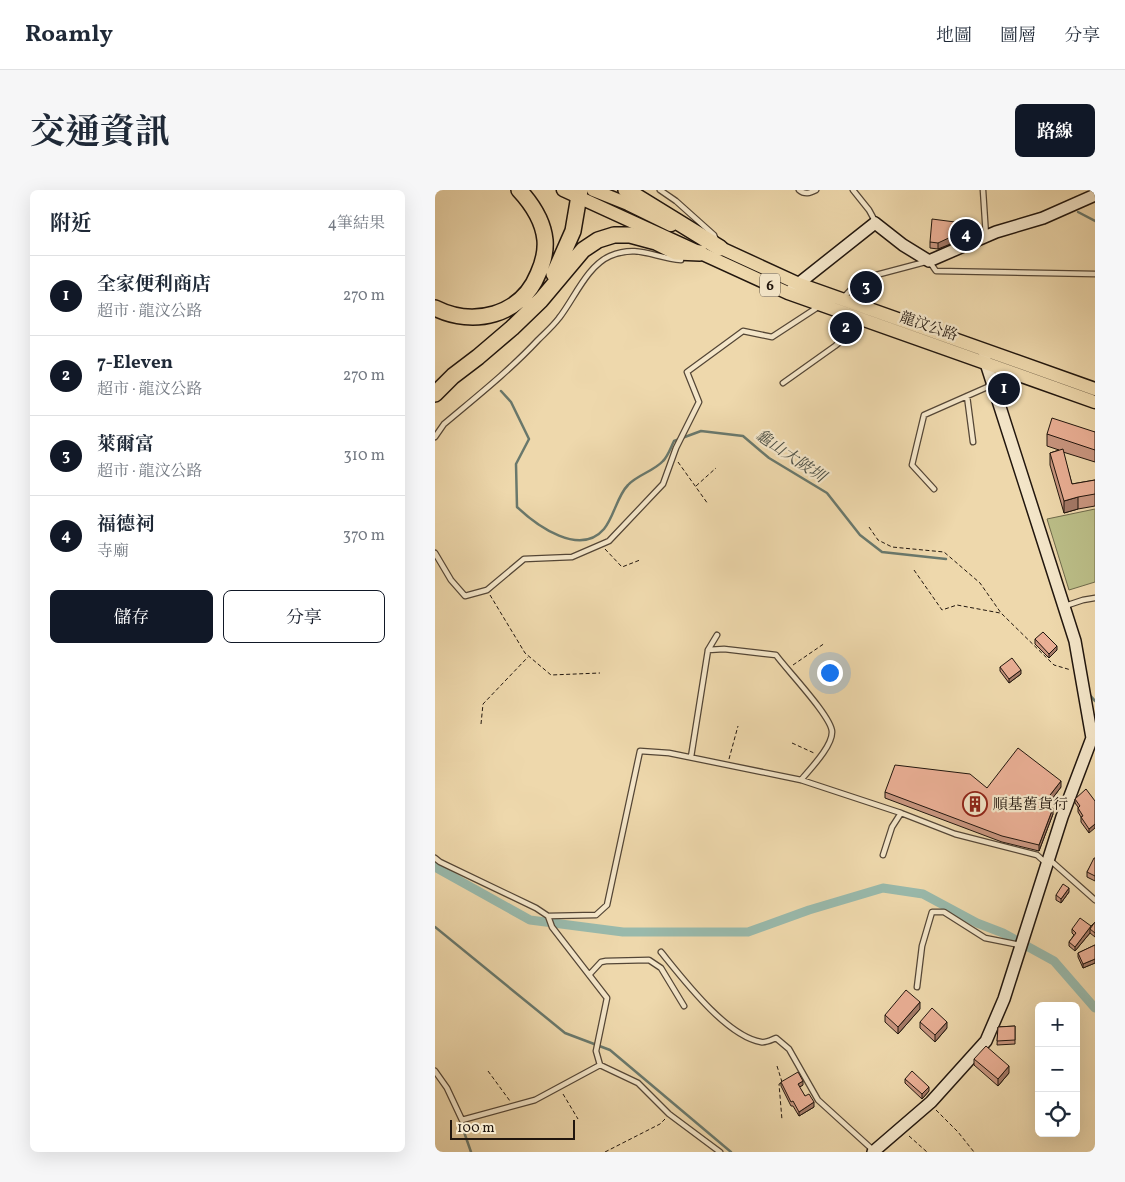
<!DOCTYPE html>
<html lang="zh-TW">
<meta charset="utf-8">
<style>
:root{--surface:#fff;--page:#f6f6f7;--text:#1f2937;--muted:#747a83;--line:#e0e1e3;--accent:#111827}
body{margin:0;font-family:Vollkorn,"Noto Serif TC",serif;background:var(--page);color:var(--text)}
.controls{position:absolute;right:15px;bottom:15px;display:grid;overflow:hidden;border-radius:8px;box-shadow:0 5px 20px #0002}
.controls button{width:45px;height:45px;display:grid;place-items:center;padding:0;border:0;border-bottom:1px solid var(--line);background:var(--surface);color:var(--text);font:25px sans-serif}
.scale{position:absolute;left:15px;bottom:12px;width:125px;box-sizing:border-box;padding-left:5px;border:2px solid #21160e;border-top:0;font-size:14px;line-height:18px;white-space:nowrap;color:#21160e;-webkit-text-stroke:4px #f4e6c9;paint-order:stroke}
.you{position:absolute;left:394px;top:482px;width:18px;height:18px;margin:-12px;border:4px solid #fff;border-radius:50%;background:#1a73e8;box-shadow:0 0 0 8px #1a73e833}
.badge{display:grid;place-items:center;width:32px;height:32px;border-radius:50%;background:var(--accent);color:#fff;font-size:16px;font-weight:700}
.pin{position:absolute;translate:-50% -50%;border:2px solid #fff;box-shadow:0 1px 5px #0006}
.list{margin:0;padding:0;list-style:none}
h2{display:flex;justify-content:space-between;align-items:center;height:65px;margin:0;padding:0 20px;font-size:21px}
h2 small{font-size:16px;font-weight:400;color:var(--muted)}
.list li{display:grid;grid-template-columns:32px 1fr auto;gap:15px;align-items:center;box-sizing:border-box;height:80px;padding:0 20px;border-top:1px solid var(--line)}
.list b{display:block;font-size:19px;white-space:nowrap}
.list p{margin:0;font-size:16px;white-space:nowrap;color:var(--muted)}
.list em{font-size:16px;font-style:normal;color:var(--muted)}
.actions{display:flex;gap:10px;padding:15px 20px}
.actions a{flex:1;padding:11px 0;border:1px solid var(--accent);border-radius:8px;text-align:center;font-size:18px;color:var(--accent)}
.actions .main{background:var(--accent);color:#fff}
.icon{flex:none;width:28px;height:28px;fill:none;stroke:currentColor;stroke-width:2;stroke-linecap:round;stroke-linejoin:round}
.map{position:relative;flex:none;width:660px;height:962px;overflow:hidden;border-radius:8px}
header{display:flex;align-items:center;gap:30px;box-sizing:border-box;height:70px;padding:0 25px;background:var(--surface);border-bottom:1px solid var(--line)}
header strong{font-size:24px}
nav{display:flex;gap:28px;margin-inline-start:auto;font-size:18px}
.intro{display:flex;align-items:center;justify-content:space-between;box-sizing:border-box;height:120px;padding:0 30px}
h1{margin:0;font-size:35px}
.button{padding:12px 22px;border-radius:8px;background:var(--accent);color:#fff;font-size:18px;font-weight:700}
main{display:flex;gap:30px;padding:0 30px}
aside{flex:1;background:var(--surface);border-radius:8px;box-shadow:0 5px 20px #0002}
.map>svg:first-child{display:block}
.green{fill:#bbbe88;stroke:#6e6a4b}
.lines{fill:none;stroke-linecap:round;stroke-linejoin:round}
.stream{stroke:#69786c;stroke-width:2.5}
.canal{stroke:#99b9ab;stroke-width:9}
.lane-casing{stroke:#544636;stroke-width:7}
.secondary-casing{stroke:#21160e;stroke-width:14}
.primary-casing{stroke:#21160e;stroke-width:15}
.highway-casing{stroke:#21160e;stroke-width:18}
.path{stroke:#21160e;stroke-width:1;stroke-dasharray:4 2.5;stroke-linecap:butt}
.lane{stroke:#f4e6c9;stroke-width:4.5}
.secondary{stroke:#f4e6c9;stroke-width:11}
.primary{stroke:#eed8ac;stroke-width:12}
.highway{stroke:#eed8ac;stroke-width:15}
.wall{fill:#c99680;stroke:#21160e}
.shaded-wall{fill:#a47a68;stroke:#21160e}
.building{fill:#eaaf95;stroke:#21160e}
.labels{text-anchor:middle;stroke-width:4.5;stroke-linejoin:round;paint-order:stroke}
.shield{fill:#f4e6c9;stroke:#605446;stroke-width:1}
.shield-label{font-size:14px;font-weight:bold;fill:#21160e}
.street-label{font-size:15px;fill:#21160e;stroke:#f4e6c9}
.poi-label{font-size:15px;fill:#21160e;stroke:#f4e6c9;text-anchor:start}
.water-label{font-size:16px;font-style:italic;fill:#4b4f45;stroke:#f4e6c9}
</style>
<header>
<strong>Roamly</strong>
<nav><a>地圖</a><a>圖層</a><a>分享</a></nav>
</header>
<div class="intro"><h1>交通資訊</h1><a class="button">路線</a></div>
<main>
<aside>
<h2>附近<small>4筆結果</small></h2>
<ul class="list">
<li><span class="badge">1</span><div><b>全家便利商店</b><p>超市 · 龍汶公路</p></div><em>270 m</em></li>
<li><span class="badge">2</span><div><b>7-Eleven</b><p>超市 · 龍汶公路</p></div><em>270 m</em></li>
<li><span class="badge">3</span><div><b>萊爾富</b><p>超市 · 龍汶公路</p></div><em>310 m</em></li>
<li><span class="badge">4</span><div><b>福德祠</b><p>寺廟</p></div><em>370 m</em></li>
</ul>
<div class="actions"><a class="main">儲存</a><a>分享</a></div>
</aside>
<div class="map">
<svg width="660" height="962" viewBox="0 0 660 962">
<rect width="100%" height="100%" fill="#eed8ac"/>
<filter id="stains"><feTurbulence type="fractalNoise" baseFrequency=".004" numOctaves="4"/><feColorMatrix values="0 0 0 0 .2 0 0 0 0 .09 0 0 0 0 .02 0 0 0 .5 -.17"/></filter>
<radialGradient id="worn" r=".72"><stop offset=".6" stop-color="#630" stop-opacity="0"/><stop offset="1" stop-color="#630" stop-opacity=".3"/></radialGradient>
<path class="green" d="M660 319V392L634 400 612 329Z"/>
<g class="lines">
<path class="stream" d="M643 22 660 31
M66 201 76 212 94 249 81 274 82 317C102 336 145 367 169 339 179 327 182 306 193 295 202 285 219 281 228 271 233 266 236 257 239 251L266 241 308 246 334 268 392 303 425 345 447 362 511 369
M654 504 660 511
M0 737 130 843 175 860 296 962
M29 942 36 962"/>
<path class="canal" d="M0 677 95 730 188 742H313L374 720 448 698 488 704 542 733 568 743 619 771 660 818"/>
<defs>
<path id="lane" d="M225 0 241 11 279 45 281 50
M364 0C370 5 375 3 381 0
M418 0 434 20 440 31
M548 0 551 46
M408 108 426 89 494 71 501 81 660 84
M348 193 400 156 429 132
M532 206 538 252
M0 247 9 234C41 207 74 181 103 150 110 143 118 136 124 128 139 109 152 76 175 66 203 54 219 68 246 70
M499 299 477 275 489 225 557 195
M0 363 16 390 30 406 52 400 89 369 137 367 174 351 228 294 241 258 264 212 252 182 308 141 337 147 383 117
M630 416 648 410 660 408
M273 460 282 445
M256 567 273 460 289 459 341 465C351 479 397 527 397 542 397 557 375 579 366 590
M448 665 457 637 466 623
M0 668 5 672 101 718 113 726 117 737 172 808 161 861 165 875 203 893 234 924 285 962
M615 670 660 710
M113 726 161 725 172 715 205 561 234 563 366 590 466 623 520 644 602 665 612 674
M226 762C248 789 291 846 326 852 331 853 336 850 341 848L354 859 383 910 438 960
M154 785 166 772 171 771 214 770 226 778 249 816
M482 797 487 756 497 722H509L550 748 585 755
M0 881 12 898 27 930 100 910 165 875"/>
<path id="secondary" d="M358 98 440 33 468 55 494 71 561 42 608 28 660 5
M438 962 496 912 551 851 569 809 627 627 657 548 640 451 549 167"/>
<path id="primary" d="M128 0 353 103 660 212
M158 0 193 14 236 35
M277 54 364 94 660 199"/>
<path id="highway" d="M191 0 285 58
M119 84 138 41 145 0
M0 118C38 137 86 126 103 84 108 73 111 62 110 50 108 30 97 14 84 0
M0 204 18 186 43 167 77 138 106 110 148 60 163 50 179 45H195L221 52 241 62 265 63"/>
</defs>
<use href="#lane" class="lane-casing"/>
<use href="#secondary" class="secondary-casing"/>
<use href="#primary" class="primary-casing"/>
<use href="#highway" class="highway-casing"/>
<path class="path" d="M243 272 273 314
M261 296 281 278
M434 337 443 350 457 357 509 362 545 393 566 423 619 475 636 480
M170 359 187 377 205 370
M479 380 507 420 522 415 565 423
M55 405 90 463 116 485 165 483
M358 475 390 453
M46 534 48 514 93 467
M357 553 379 563
M294 569 303 536
M342 876 347 892
M53 881 75 911
M346 893 344 894 347 930
M128 904 143 929
M501 920 523 942 539 962
M474 946 492 962
M170 962 225 934 230 929"/>
<use href="#lane" class="lane"/>
<use href="#secondary" class="secondary"/>
<use href="#primary" class="primary"/>
<use href="#highway" class="highway"/>
</g>
<path class="wall" d="M520 38 518 53 503 59 495 58V52Z
M660 242V272L628 262 637 294 660 290V316L643 319 629 323 615 275V263L624 260 612 256V244Z
M600 449 622 460 614 468 600 454Z
M565 477 586 484 574 493 565 481Z
M626 597 612 616 618 624 604 661 567 652 450 608V602L552 598Z
M640 609 660 611 654 643 646 632V627L643 622V617L640 613Z
M660 668V691L652 687V682Z
M634 702 626 713 621 710V705Z
M660 732V747L655 743 640 761 634 756V752L639 745 637 743V739L656 736Z
M660 755V773L648 778 643 767V763Z
M485 819 463 844 450 832V825Z
M485 832 512 838 500 852 485 838Z
M580 836V854L562 855 563 837Z
M539 869 574 883 563 896 539 875Z
M470 889 494 901 487 909 470 893Z
M346 892 368 895 364 897 370 906 379 917 364 926 358 916H356L346 896Z"/>
<path class="shaded-wall" d="M520 32V38L518 53 503 59V53Z
M643 307V319L629 323V311Z
M622 456V460L614 468V464Z
M586 480V484L574 493V489Z
M626 591V597L608 621V614Z
M618 618V624L604 661V655Z
M660 634V638L654 643V639Z
M634 698V702L626 713V709Z
M656 736 655 739V743L640 761V757Z
M660 769V773L648 778V774Z
M485 812V819L463 844V837Z
M512 832V838L500 852V845Z
M574 876V883L563 896V889Z
M368 891V895L363 898V894Z
M494 897V901L487 909V904Z
M379 912V917L364 926V922Z"/>
<path class="building" d="M497 29 520 32 518 46 503 53 495 52Z
M617 228 660 242V260L612 244Z
M628 259 637 294 660 290V304L643 307 629 311 615 263Z
M608 442 622 456 614 464 600 449Z
M577 468 586 480 574 489 565 477Z
M583 558 626 591 608 614 618 618 604 655 567 646 450 602 460 575 535 584 552 598Z
M651 599 660 611V634L654 639 646 627 648 626 643 618 645 616 640 609Z
M659 668H660V686L652 682Z
M628 694 634 698 626 709 621 705Z
M645 728 656 736 640 757 634 752 641 743 637 739Z
M660 732V743L655 739Z
M660 755V769L648 774 643 763Z
M471 800 485 812 463 837 450 825Z
M497 818 512 832 500 845 485 832Z
M580 836V850L562 851 563 837Z
M551 856 574 876 563 889 539 869Z
M477 881 494 897 487 904 470 889Z
M363 882 368 891 363 894 370 906 374 904 379 912 364 922 358 911 356 912 346 892Z"/>
<defs>
<symbol id="building-ring" viewBox="-11 -11 22 22"><circle r="9.5" fill="#f4e6c9" stroke="#8f2418" stroke-width="1.5"/><path d="M-4-6H4V6H1V3H-1V6H-4ZM-2.5-4.3h1.7v1.8h-1.7ZM.8-4.3h1.7v1.8H.8ZM-2.5-1h1.7V.8h-1.7ZM.8-1h1.7V.8H.8Z" fill="#8f2418"/></symbol>
</defs>
<g fill-rule="evenodd">
<use href="#building-ring" x="526" y="600" width="28" height="28"/>
</g>
<g class="labels">
<rect class="shield" x="325" y="83.5" width="20" height="23" rx="4"/>
<g class="shield-label">
<text x="335" y="100">6</text>
</g>
<g class="street-label">
<text transform="translate(494 136) rotate(19)" y="5">龍汶公路</text>
</g>
<g class="poi-label">
<text x="558" y="619">順基舊貨行</text>
</g>
<g class="water-label">
<text transform="translate(356 265) rotate(34)" y="6">龜山大陂圳</text>
</g>
</g>
<rect width="100%" height="100%" filter="url(#stains)"/>
<rect width="100%" height="100%" fill="url(#worn)"/>
</svg>
<div class="controls">
<button>+</button>
<button>−</button>
<button><svg class="icon" aria-label="locate" viewBox="0 0 24 24"><circle cx="12" cy="12" r="6"/><path d="M12 2v4M12 18v4M2 12h4M18 12h4"/></svg></button>
</div>
<div class="scale">100 m</div>
<div class="you"></div>
<div class="pin badge" style="left:569px;top:199px">1</div>
<div class="pin badge" style="left:411px;top:138px">2</div>
<div class="pin badge" style="left:431px;top:97px">3</div>
<div class="pin badge" style="left:531px;top:45px">4</div>
</div>
</main>
